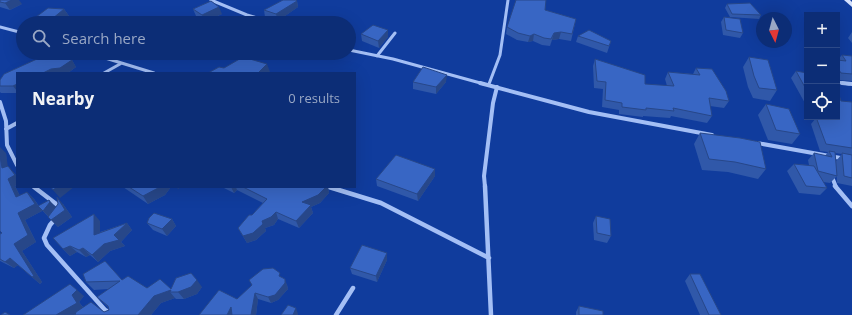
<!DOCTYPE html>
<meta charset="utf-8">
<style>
:root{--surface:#0c2d76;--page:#1a397e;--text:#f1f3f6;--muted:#9aa8c5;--line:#2c4988}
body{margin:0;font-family:"Open Sans",sans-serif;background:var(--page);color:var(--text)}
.controls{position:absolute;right:12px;top:12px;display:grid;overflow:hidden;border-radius:0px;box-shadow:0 4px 16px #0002}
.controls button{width:36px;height:36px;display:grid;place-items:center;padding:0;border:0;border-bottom:1px solid var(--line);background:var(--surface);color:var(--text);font:20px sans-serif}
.compass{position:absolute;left:756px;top:12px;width:36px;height:36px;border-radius:50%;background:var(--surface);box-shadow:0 4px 16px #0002;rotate:174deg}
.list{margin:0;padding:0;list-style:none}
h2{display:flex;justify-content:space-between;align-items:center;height:52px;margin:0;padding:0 16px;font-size:17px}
h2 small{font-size:13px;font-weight:400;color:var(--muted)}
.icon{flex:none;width:22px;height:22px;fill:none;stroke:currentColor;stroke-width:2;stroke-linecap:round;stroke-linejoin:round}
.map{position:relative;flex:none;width:852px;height:315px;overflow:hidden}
.search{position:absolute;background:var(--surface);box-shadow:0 4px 16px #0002;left:16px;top:16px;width:340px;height:44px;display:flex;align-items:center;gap:10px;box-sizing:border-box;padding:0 14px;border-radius:22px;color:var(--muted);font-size:15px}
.panel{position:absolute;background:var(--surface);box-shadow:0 4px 16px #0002;left:16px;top:72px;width:340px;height:116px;border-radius:0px}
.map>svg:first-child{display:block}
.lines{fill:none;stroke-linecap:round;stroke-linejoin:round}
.minor-far2{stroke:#a4bff5;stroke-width:3}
.minor-far1{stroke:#a4bff5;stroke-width:4}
.minor{stroke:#a4bff5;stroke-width:4.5}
.secondary{fill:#d5e1fe;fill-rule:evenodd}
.wall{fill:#3058a9;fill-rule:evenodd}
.shaded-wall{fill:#274789}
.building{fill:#3866c4;stroke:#274789}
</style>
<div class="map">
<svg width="852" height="315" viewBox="0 0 852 315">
<rect width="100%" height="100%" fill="#103c9d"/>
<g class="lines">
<path class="minor-far2" d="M211 0 247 15 276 23
M0 27 23 33
M349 50 393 59 484 84
M89 53 154 73
M377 56 395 33
M244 61 253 57 272 53
M104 73 120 64
M837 82 849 84
M489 84 500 55 508 0"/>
<path class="minor-far1" d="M480 83 589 112 712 135
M842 83 852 84
M0 102 6 121 7 145 17 165
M6 129 17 123
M757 143 852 160
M832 177 836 187
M485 187 484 176 493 103 497 87"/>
<path class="minor" d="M485 186 491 315
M835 186 852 206
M34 187 60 207
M329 187 381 203 489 258
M56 218 50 225 44 238 47 245 105 310 113 315
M336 315 353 288"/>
<path class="secondary" d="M844 0H850L852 2V7Z"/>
</g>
<path class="wall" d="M0 0 22 4 10 10 0 7Z
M297 1 298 7 282 18 277 20 265 17 264 10Z
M727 4 761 15 759 19 730 17 725 8Z
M64 9 69 16 59 23H40L36 17Z
M193 9 222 14 205 22 196 16Z
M545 10 576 19 571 41 559 39 552 40 550 46 542 45 533 41 528 42 517 40 506 34 507 27Z
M724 17 743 33 740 38 723 35 721 22Z
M388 30V37L379 48 362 41 361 34Z
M852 32V43L848 38Z
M578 36 611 41 607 53 576 42Z
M48 53H64L72 60 76 67 68 73H17V93H1L0 92V80L4 74 48 54Z
M158 53H194L183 60Z
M842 55 852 56V81L837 80V60Z
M749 57 777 90 770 101 753 98 748 87 743 67Z
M595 59 645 84 667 86 665 79 668 72 693 74 696 68 729 101 724 108 710 106 712 116 707 123 671 116 670 118 643 116V117L619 114V110L602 107 603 89 594 88 593 66Z
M796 71 807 73V105H806L791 78Z
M413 82H446L436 94 413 89Z
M841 101 852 102V186L837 183 836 164 837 176 830 183 823 182 827 188 820 195 799 193 787 171 794 164 809 165 808 160 814 153 825 156 828 152 820 151 811 124 816 118 815 117H837ZM835 153 842 154 836 161Z
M766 104 800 134 792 144 768 140 758 115Z
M700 133 766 169 758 179 728 172 702 170 694 144Z
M6 153 7 166 17 176V185L15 186 20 196 27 192 34 199 39 206 55 207 63 204 72 217 58 227 40 208 42 211 25 220 36 242 22 251 42 282 40 284 18 265 14 268 0 261V234L2 233Z
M435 169V176L418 201 377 186 376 179Z
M123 187H171L165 195 148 204Z
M222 187H328L329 193 320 203 311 207 313 213 299 228 278 219 274 225 265 228 266 231 256 240 247 243 238 228 252 215 263 203 237 190 234 193Z
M596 216 611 236 607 243 594 240 593 223Z
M172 219 176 226 167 236 153 230 147 223Z
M100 221V232L127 223 132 230 121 242 125 246 110 251 98 262 90 255 86 257 77 252 70 256 63 249Z
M387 253V260L377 282 352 274 350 268Z
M690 274 721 315H700L685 281Z
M282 277 287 285 288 289 278 300 271 303 258 299 256 315H199L237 299Z
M122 280 147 288 171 289 202 287 197 294 184 299H176L175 298 161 303 151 315H23L84 296 79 302 83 307 104 312 109 310 108 307 97 297 109 289 94 290 86 282Z
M579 306 603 315H576V312Z"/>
<path class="shaded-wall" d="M12 0H19L22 4 10 10 5 3Z
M297 1 298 7 278 21 276 14Z
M219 7 222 14 205 22 202 15Z
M64 9 69 16 59 23H55L52 19Z
M388 30V37L379 48 378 41Z
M561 32 559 39 552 40 550 46 554 33Z
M534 34 533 41 528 42 530 36Z
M180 53H194L183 60Z
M270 53H282L271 58Z
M72 60 76 67 68 73H43Z
M267 64 270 72 268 73H260L259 72Z
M447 75 446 82 436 94V87Z
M17 84V91L13 86Z
M0 147 6 153 9 175 2 168 0 156Z
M8 166 17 176V185L15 186 24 204 16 197 8 179Z
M435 169V176L418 201 417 194Z
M57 187H74L60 198 53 190Z
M160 187H171L165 195 148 204 143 196Z
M177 187H181L178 189Z
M231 187H236L237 190 234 193Z
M325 187H328L329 193 320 203 311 207 313 213 299 228 296 221 302 202Z
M27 192 34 199 42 211 25 220 36 242 22 251 42 282 40 284 32 277 14 244 18 213Z
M57 197 63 204 72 217 58 227 51 220 65 210Z
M49 200 56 207 50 218 43 211Z
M276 212 278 219 274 225 265 228 266 231 256 240 247 243 243 236 262 221Z
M94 214 100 221V241L94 235Z
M172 219 176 226 167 236 162 229Z
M127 223 132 230 121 242 125 246 110 251 98 262 92 255 114 235Z
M70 246 77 252 70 256 63 249Z
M83 248 90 255 86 257 79 250Z
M387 253V260L377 282 376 276Z
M10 258 18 265 14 268 5 262Z
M285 279 287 285 288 289 278 300 271 303 268 297Z
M197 280 202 287 197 294 184 299 178 292Z
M77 290 84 296 79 302 84 309 74 315H56Z
M171 290 170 292 175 298 161 303 151 315H138L154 296Z
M255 293 258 299 256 315H251Z
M231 307 234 315H227Z
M296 308 298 314V315H293Z"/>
<path class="building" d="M0 0H12L5 3 0 2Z
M283 0H296L297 1 276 14 264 10Z
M516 0H546L545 10 576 19 572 34 561 32 554 33 551 39 544 38 534 34 530 36 518 33 507 27Z
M211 1 219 7 202 15 193 9Z
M750 3 761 15 732 14 727 4Z
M48 8 64 9 52 19 36 17Z
M724 17 740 19 743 33 726 30Z
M282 18 299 23H273Z
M70 21 79 23H67Z
M373 25 388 30 378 41 361 34Z
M589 30 611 41 609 46 578 36Z
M48 53H64L72 60 60 68 51 69 43 73H17V84L13 86H0V80L4 74 48 54Z
M842 55 852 56V74L841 73 837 67V60L846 61Z
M243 57 267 64 259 72 261 73H208L219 67 224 68Z
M749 57 768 60 777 90 759 88 754 76Z
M595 59 645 75V84L674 86 668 72 700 75 696 68 712 69 726 91 729 101 709 98 712 116 673 108 674 111 646 108V110L622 107V103L605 100 606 82 597 81Z
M423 67 447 75 436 87 413 82Z
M796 71 807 73V91Z
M837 89 841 101 852 102V148L826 144 816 117 826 119 825 117H837Z
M766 104 789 109 800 134 776 130Z
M700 133 740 138 760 142 766 169 735 162 709 159Z
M829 151 835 152 837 176 818 171 814 153 832 157Z
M842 153 852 155V178L844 176Z
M396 155 435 169 417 194 376 179Z
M0 156 2 168 8 166 15 175 8 179 16 197 27 192 35 204 18 213 28 235 14 244 34 276 32 277 10 258 5 262 0 259V234L2 233 0 231Z
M794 164 814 166 827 188 806 186Z
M51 187H57L53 190Z
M129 187H160L143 196Z
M243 187H326L318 195 302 202 311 205 296 221 276 212 271 217 262 221 263 224 253 233 243 236 238 228 249 215H252L267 199Z
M57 197 65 210 51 220 48 217 58 204Z
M49 200 50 202 43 211 38 206Z
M154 213 172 219 162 229 147 223 149 218Z
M94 214V235L127 223 114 235 119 240 104 244 92 255 83 248 79 250 70 246 63 249 53 238Z
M596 216 610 219 611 236 597 233Z
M362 245 387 253 376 276 350 268Z
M105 261 122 280 128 276 147 288 160 279 171 289 176 278 191 273 197 280 191 287 178 292H170L171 290 154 296 138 315H75L76 312 91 302 104 312 109 310 108 306 97 297 120 281 86 282 83 274Z
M273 268 280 273 279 276 285 279V283L275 295 268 297 255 293 251 315H232L231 307 227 315H199L219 290 237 299 252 285 249 280 263 269Z
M690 274H700L721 315H709Z
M70 284 77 290 72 295 77 303 56 315H23Z
M288 305 296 308 293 315H281Z
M579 306 603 311V315H579Z
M5 312 10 315H1Z"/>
</svg>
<div class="controls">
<button>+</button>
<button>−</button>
<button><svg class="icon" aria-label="locate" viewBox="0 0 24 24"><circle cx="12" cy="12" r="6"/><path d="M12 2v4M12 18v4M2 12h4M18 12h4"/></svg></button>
</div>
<svg class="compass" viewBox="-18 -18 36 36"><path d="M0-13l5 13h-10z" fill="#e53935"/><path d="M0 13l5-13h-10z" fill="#9aa8c5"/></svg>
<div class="search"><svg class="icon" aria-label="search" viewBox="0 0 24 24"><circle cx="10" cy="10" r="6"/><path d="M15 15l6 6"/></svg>Search here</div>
<section class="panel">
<h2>Nearby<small>0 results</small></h2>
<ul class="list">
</ul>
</section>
</div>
